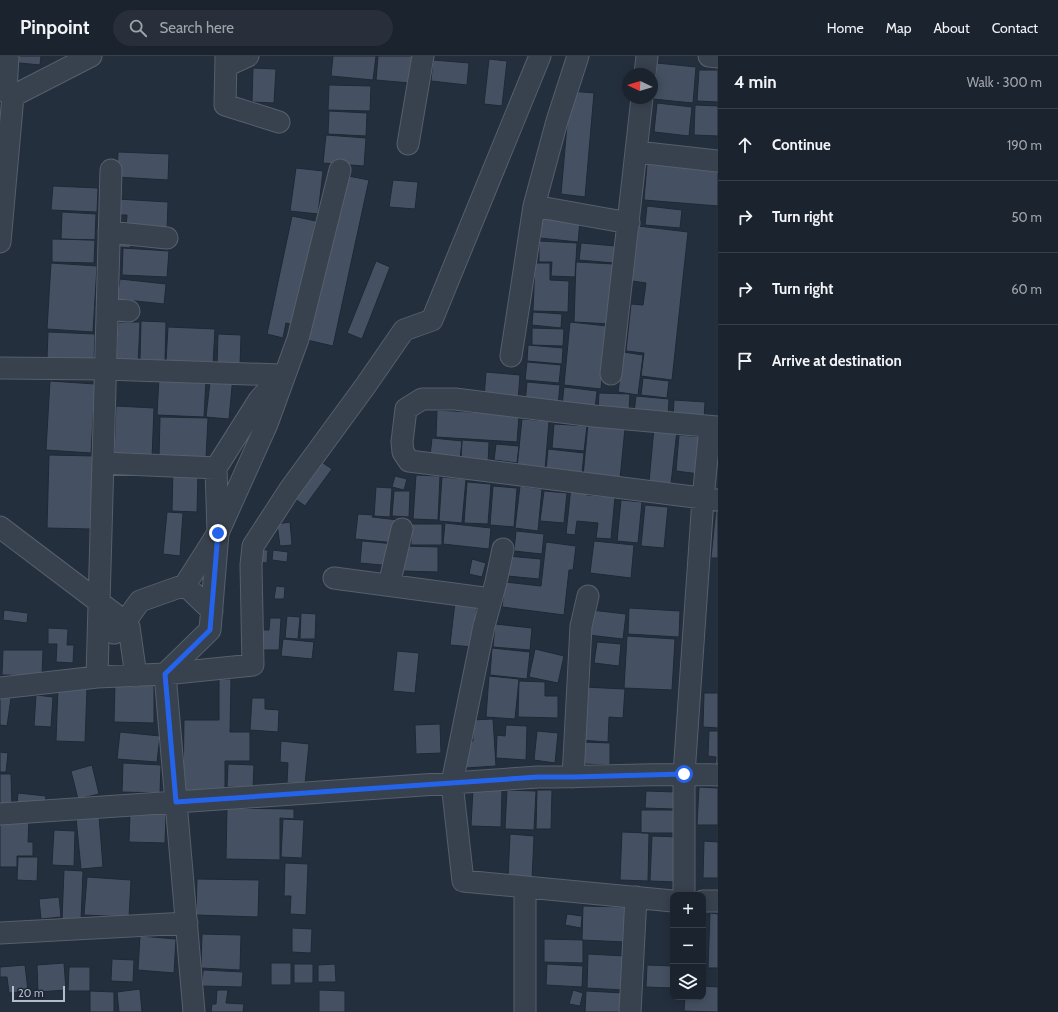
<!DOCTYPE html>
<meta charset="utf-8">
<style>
:root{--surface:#1b232e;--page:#282f3a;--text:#f1f3f6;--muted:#a0a4aa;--line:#39404a}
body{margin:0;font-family:Cabin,sans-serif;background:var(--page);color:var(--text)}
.controls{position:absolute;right:12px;bottom:12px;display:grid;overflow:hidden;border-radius:8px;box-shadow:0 2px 10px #0003}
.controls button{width:36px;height:36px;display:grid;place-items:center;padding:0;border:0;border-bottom:1px solid var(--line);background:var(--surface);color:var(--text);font:20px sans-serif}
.compass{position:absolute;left:622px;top:12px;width:36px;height:36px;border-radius:50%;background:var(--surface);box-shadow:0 2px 10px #0003;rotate:274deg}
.scale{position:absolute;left:12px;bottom:10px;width:53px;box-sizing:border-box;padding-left:4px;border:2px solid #b4bcc9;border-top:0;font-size:11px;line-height:14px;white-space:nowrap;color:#b4bcc9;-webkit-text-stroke:3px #1d2633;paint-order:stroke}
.stop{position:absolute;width:12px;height:12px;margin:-9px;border:3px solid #2563eb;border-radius:50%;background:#fff}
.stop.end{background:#2563eb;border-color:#fff;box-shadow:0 1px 4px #0008}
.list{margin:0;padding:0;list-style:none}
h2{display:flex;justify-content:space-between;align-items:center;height:52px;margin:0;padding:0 16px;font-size:17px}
h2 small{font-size:13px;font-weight:400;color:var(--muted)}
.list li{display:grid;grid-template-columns:26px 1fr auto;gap:12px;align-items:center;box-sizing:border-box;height:72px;padding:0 16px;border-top:1px solid var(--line)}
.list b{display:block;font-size:15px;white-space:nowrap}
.list em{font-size:13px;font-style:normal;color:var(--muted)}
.icon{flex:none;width:22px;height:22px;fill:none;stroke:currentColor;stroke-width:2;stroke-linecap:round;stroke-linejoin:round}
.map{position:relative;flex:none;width:718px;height:956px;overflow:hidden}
header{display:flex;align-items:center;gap:24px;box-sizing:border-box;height:56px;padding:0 20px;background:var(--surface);border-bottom:1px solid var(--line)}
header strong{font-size:19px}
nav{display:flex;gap:22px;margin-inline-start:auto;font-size:14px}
.search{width:280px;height:36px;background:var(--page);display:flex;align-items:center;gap:10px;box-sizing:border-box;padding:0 14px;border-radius:22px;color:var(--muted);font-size:15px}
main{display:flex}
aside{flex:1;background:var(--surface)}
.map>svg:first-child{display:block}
.building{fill:#455162;stroke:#1f2835}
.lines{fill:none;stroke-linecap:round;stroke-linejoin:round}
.minor-casing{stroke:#565f6c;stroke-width:23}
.minor{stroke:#38414e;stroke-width:21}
.route{stroke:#2563eb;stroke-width:5}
</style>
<header>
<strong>Pinpoint</strong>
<div class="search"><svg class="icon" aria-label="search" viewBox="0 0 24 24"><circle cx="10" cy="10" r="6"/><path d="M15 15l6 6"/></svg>Search here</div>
<nav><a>Home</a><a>Map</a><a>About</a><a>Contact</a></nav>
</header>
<main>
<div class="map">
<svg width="718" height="956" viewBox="0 0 718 956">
<rect width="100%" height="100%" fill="#242f3e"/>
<path class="building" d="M11 0H41L40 9 10 6Z
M333 0H376L373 24 331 20Z
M378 0H413L410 27 376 24Z
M489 3 507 5 502 50 484 48Z
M433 4 469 7 467 29 431 25Z
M657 7 696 11 693 47 653 43Z
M253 12 276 13 274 47 252 46Z
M699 14H718V46L697 45Z
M329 29 371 30 370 55 328 54Z
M570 35 594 37 585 141 561 138Z
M657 47 692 51 689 80 654 76Z
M695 49 718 50V80L694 79Z
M329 55 367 57 366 80 328 78Z
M326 79 366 82 364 110 323 107Z
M118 96 169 98 168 124 117 121Z
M647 108 718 113V150L644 144Z
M296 112 323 115 318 158 290 155Z
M343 119 369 124 333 290 307 284Z
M393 124 418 126 415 153 389 151Z
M53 130 98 132 97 156 51 154Z
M117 143 168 146 167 174 126 172 127 159H117Z
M647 150 682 154 680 172 645 169Z
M62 156 96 158 95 184 61 183Z
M292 160 316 165 294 269 286 267 283 282 267 278Z
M542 162 580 165 578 186 540 182Z
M638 170 688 176 672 324 641 320 644 297 626 295 631 248 643 249 646 227 632 225Z
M119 182 131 183 130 192 119 191Z
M52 183 95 184 94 207 52 206Z
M539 185 577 187 575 221 551 220 552 206H539Z
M581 187 616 190 614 207 579 204Z
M123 192 169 195 167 221 122 219Z
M376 205 390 211 362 283 347 277Z
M576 206 614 208 612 268 574 266Z
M51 207 97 210 93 276 47 273Z
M535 207H550V224L569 225 568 256 533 255Z
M120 223 166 228 164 248 117 243Z
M533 256 562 258 561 272 532 269Z
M141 265 166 266 165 305 140 304Z
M118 266H140L138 308H116Z
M570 266 607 270 601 333 564 329Z
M168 271 215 273 213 308 166 306Z
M532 272 564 273 563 290 532 289Z
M48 276 95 278 94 304 47 302Z
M218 278 241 279 240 310 217 309Z
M528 289 563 292 562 308 527 305Z
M623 296 643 299 638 339 618 336Z
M527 306 561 309 559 327 525 324Z
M486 316 520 319 518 345 484 342Z
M211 317 233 320 229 363 206 361Z
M159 321 206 324 204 361 157 359Z
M643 322 669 325 667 342 641 339Z
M50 325 95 328 91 397 46 394Z
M527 326 560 329 558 350 525 347Z
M564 331 597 335 595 353 562 350Z
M599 337 630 338 629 355 598 354Z
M636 340 669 343 668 360 634 357Z
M674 344 705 346 704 363 673 361Z
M116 350 154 352 152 402 114 400Z
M437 354 519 359 517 386 436 381Z
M160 361 208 362 206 402 159 401Z
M522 363 549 365 545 413 517 411Z
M554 368 587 370 584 395 552 392Z
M588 368 625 372 620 423 583 420Z
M654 372 677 374 671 428 649 426Z
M679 379 702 381 699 418 676 415Z
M432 382 462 385 460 403 430 400Z
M462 384 489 386 488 408 461 406Z
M496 388 519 390 517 407 494 404Z
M548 393 584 397 582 417 546 414Z
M49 399 94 400 91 473 47 472Z
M317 403 332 413 305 450 291 440Z
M173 414 198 415 197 456 172 455Z
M416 419 440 420 438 464 413 463Z
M395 420 407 423 404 434 392 431Z
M442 421 466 423 462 467 439 465Z
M467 426 491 428 488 468 464 467Z
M493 430 517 432 514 471 490 469Z
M520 430 542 433 538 475 515 472Z
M376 431 392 432 390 461 374 460Z
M571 431 588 433 587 439 615 441 611 483 596 482 598 467 577 465 575 479 566 478Z
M394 435H410L409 461 392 460Z
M544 435 567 437 564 467 540 465Z
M621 444 642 446 638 487 617 485Z
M645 449 668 451 664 492 641 490Z
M716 453H718V502H711Z
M167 456 183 457 180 500 163 498Z
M358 458 373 459 372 461 398 464 396 487 355 483Z
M290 466 292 489 280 490 277 468Z
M445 467 491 472 489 493 443 488Z
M411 468H442V489H411Z
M516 475 544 478 542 498 514 495Z
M362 485 395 488 392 510 360 507Z
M594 485 634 489 631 522 590 517Z
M546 486 576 490 573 514H569L564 559 502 551 505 526 541 530Z
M403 490 438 491V516L402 515Z
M258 493 268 494 267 507 257 506Z
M273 494 288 496 287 506 272 504Z
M508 500 541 503 539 523 507 520Z
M472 503 486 507 482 521 469 518Z
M276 530 285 531 284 543H274Z
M455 546 477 548 473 591 450 589Z
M629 552 680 555 679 581 628 578Z
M4 554 28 557 27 567 3 564Z
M591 554 626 558 623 583 588 579Z
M301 557 316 558 315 583H300Z
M287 560 300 561 298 583 285 582Z
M270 562H281L279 594H258L259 574H269Z
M495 568 532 572 530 594 493 591Z
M48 572 68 573 67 589H74L73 607 56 606 57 588H48Z
M627 580 675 583 672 634 624 632Z
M283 583 314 586 312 603 281 600Z
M597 586 621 588 619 610 594 607Z
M492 592 530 596 527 623 490 619Z
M535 593 564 600 558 627 529 621Z
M3 594H43L42 620 2 619Z
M397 595 419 597 415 637 393 635Z
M489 620 519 623 515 663 486 661Z
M219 623H231L230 676H250V705H225V736L183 735 184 664H219Z
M519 625 545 626V640H558V662L518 661Z
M115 628 154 629V667L114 666Z
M58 631 87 632 85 686 56 685Z
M583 631 625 633 623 662 609 661 608 686 580 684Z
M704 637H718V672L703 671Z
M36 639 53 641 51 671 34 670Z
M0 641 11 642 7 670 0 669Z
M252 642H265V653L279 654 278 676 250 674Z
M493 663 496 710 465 712 464 686 473 685 472 664Z
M440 668 441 697 416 698 415 669Z
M506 669 527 670 526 704 496 702 497 679 505 680Z
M537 675 558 677 555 707 534 704Z
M709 675H718V709L715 708 716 701 708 700Z
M120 676 160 680 157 706 117 703Z
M281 685 309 688 305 728 287 727 288 707 280 706Z
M581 686 610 687V709L580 708Z
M0 696 8 697 6 716H0Z
M123 707 161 709 160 737 122 736Z
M228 708 254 709 253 732 227 731Z
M92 709 99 738 78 743 71 715Z
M0 718H11L12 753H0Z
M699 731 718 732V769H697Z
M473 733 502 734 501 771 471 770Z
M507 734 536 735 534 774 505 773Z
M537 734H552L551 773H536Z
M646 735 675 736 674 753 645 752Z
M18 737 46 740 44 753 17 750Z
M227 752 294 753V763L280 762V804L226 803Z
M641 754H676V777H641Z
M130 757 166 758 165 787 129 786Z
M99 760 103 811 81 813 76 762Z
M0 761 29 762 28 786H33V800H17V811H0Z
M283 763 304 764 302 802 281 801Z
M54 774 75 775 74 810 52 809Z
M622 776 649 777 648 825 620 824Z
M510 778 534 780 532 824 508 823Z
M652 780 678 781 676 826 650 825Z
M704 785 718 786V822H703Z
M18 801H38L37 825 17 824Z
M285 807 308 808 306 859 290 858 291 840H284Z
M64 814 83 815 81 864H62Z
M87 821 131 824 129 861 84 859Z
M197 823 259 824 258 861 196 859Z
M59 841 61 861 41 863 39 843Z
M583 850 626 851 625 886 582 884Z
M710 857 718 858V912H708Z
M567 858 582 860 581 872 565 869Z
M292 872 312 873 311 897 292 896Z
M202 878 241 879 240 914 201 912Z
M140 880 176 883 174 917 138 914Z
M544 883 583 884V907L544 906Z
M588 898 625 900 623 934 587 932Z
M112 903 134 904 133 926 111 925Z
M64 907 66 934 38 936 37 909Z
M271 907H291V929H271Z
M294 908H313V927H294Z
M335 908 336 926H318V909Z
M547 908 583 910 582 931 546 929Z
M25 909 28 935 9 937 7 921H0V911Z
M647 909 673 910V932L646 931Z
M69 911H90V935H68Z
M203 914 243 916 242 931 202 930Z
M703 930 718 931V956L684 955 685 941H703Z
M140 933 142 956H119L117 936Z
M217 934H228L226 947 244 948 243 956H211L212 948H216Z
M319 934 345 935V956H319Z
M573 934 583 937 580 950 569 948Z
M90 935 114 936V956H90Z
M586 935 624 937 623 956H585Z"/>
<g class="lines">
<defs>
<path id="minor" d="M8 0 6 36 13 40 91 0
M226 0 225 49 279 66
M709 0 718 1
M226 10 248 0
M645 18 647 0
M408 88 423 0
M637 96 718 105
M534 150 629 167
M109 176 167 182
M0 186 13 40
M107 253 129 255
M511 300 534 150 557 65 578 0
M0 312 105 313 280 319
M611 318 642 42
M718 371 594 360 455 343H422L406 353 402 386 403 396 409 405 718 444
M103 407 216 412
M0 471 99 546 120 562 129 571 136 620
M503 493 496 526 484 570 452 727 463 825 673 845
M334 522 491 543
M185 529 218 477 216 412 259 344 279 321
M389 529 402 473
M114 577 124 567 140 545 185 529 212 555
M165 618 253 609 251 509 253 490 290 433 366 329 404 274 432 264 540 0
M165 618 210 574 218 477 267 368 298 283 340 114
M97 621 111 114
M0 632 97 621 165 618 176 746 538 721C598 721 658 717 718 719
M573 721 581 570 588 540
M0 758 176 746 194 956
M525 831V956
M684 839V718L703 443 710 371
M703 845H718
M0 877 187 867
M630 956 636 841"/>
</defs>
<use href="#minor" class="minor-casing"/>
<use href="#minor" class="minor"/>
</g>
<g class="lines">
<path class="route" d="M218 477 210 574 165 618 176 746 538 721H573L684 718"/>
</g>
</svg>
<div class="controls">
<button>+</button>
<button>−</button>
<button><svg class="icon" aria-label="layers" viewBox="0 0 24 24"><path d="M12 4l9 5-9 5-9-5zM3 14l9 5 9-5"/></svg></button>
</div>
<svg class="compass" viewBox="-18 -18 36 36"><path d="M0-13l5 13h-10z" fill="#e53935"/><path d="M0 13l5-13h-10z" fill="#a0a4aa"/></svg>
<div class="scale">20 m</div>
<div class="stop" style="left:684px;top:718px"></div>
<div class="stop end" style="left:218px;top:477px"></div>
</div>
<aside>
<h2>4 min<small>Walk · 300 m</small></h2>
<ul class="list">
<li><svg class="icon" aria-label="ahead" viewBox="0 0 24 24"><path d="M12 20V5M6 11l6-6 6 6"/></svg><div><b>Continue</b></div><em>190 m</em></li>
<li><svg class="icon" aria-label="right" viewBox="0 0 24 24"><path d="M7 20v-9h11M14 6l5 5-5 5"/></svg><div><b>Turn right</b></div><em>50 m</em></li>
<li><svg class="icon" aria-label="right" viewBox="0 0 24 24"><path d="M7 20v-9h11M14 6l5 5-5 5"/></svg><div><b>Turn right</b></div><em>60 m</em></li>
<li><svg class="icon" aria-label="arrive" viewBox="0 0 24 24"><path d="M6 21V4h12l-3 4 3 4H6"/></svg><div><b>Arrive at destination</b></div></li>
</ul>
</aside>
</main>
